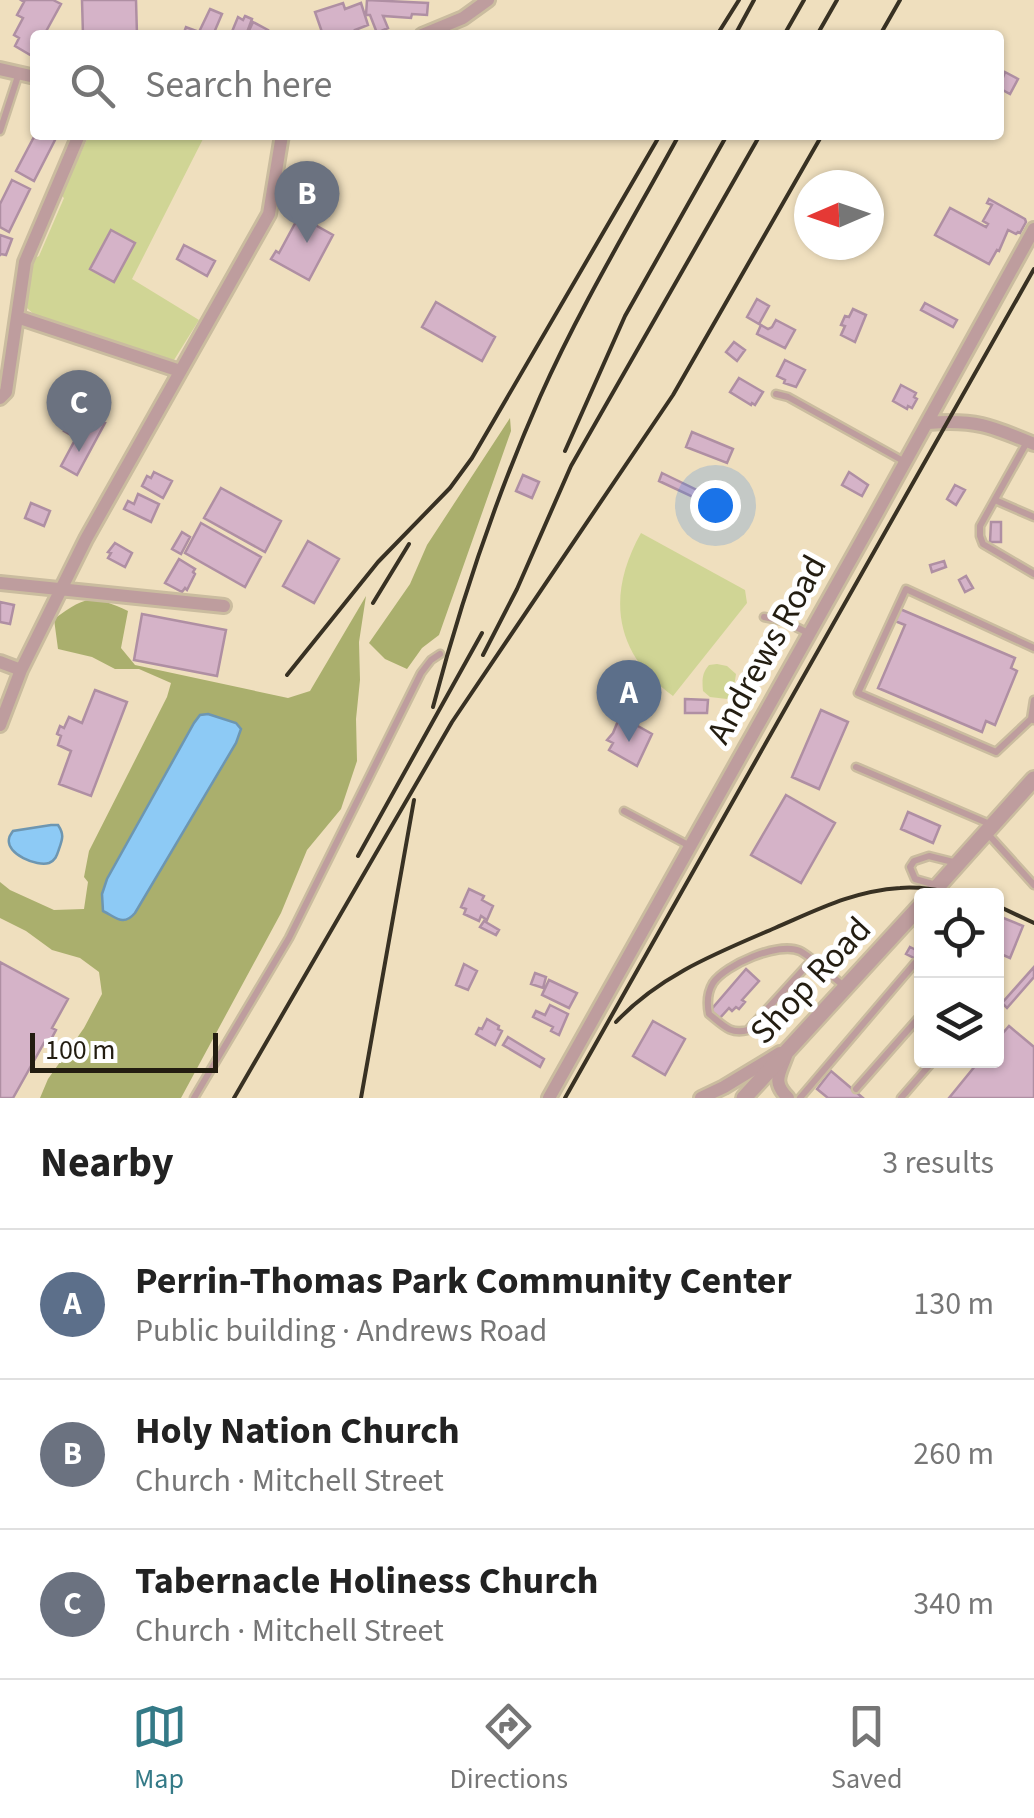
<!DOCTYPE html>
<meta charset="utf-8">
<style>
:root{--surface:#fff;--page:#f2f2f2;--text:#222;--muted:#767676;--line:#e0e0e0;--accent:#347a87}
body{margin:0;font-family:"Source Sans 3",sans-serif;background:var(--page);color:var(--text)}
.controls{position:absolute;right:30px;bottom:30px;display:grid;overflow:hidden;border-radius:10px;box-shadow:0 2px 8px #0004}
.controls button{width:90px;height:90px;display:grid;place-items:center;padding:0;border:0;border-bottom:2px solid var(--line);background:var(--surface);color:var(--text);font:50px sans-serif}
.compass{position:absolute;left:794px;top:170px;width:90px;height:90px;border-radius:50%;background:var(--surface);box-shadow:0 2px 8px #0004;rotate:268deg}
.scale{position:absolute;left:30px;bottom:25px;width:188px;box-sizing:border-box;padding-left:10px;border:5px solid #231d11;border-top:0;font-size:28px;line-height:35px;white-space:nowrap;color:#231d11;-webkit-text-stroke:8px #fff;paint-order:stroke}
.you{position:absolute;left:715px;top:505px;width:35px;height:35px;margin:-25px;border:8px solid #fff;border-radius:50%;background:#1a73e8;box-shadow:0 0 0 15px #1a73e833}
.badge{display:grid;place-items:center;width:65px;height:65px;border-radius:50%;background:var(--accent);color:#fff;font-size:32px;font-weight:700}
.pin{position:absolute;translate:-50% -82px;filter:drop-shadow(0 2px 5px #0008)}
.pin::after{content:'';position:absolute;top:52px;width:35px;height:30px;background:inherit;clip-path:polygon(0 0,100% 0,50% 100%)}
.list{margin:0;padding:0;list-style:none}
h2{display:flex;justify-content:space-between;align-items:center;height:130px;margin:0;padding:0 40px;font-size:42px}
h2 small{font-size:32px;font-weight:400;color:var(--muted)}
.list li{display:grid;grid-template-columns:65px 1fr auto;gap:30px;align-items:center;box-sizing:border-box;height:150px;padding:0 40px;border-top:2px solid var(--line)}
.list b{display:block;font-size:38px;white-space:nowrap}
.list p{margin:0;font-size:32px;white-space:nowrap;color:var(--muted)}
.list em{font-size:32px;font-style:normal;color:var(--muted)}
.icon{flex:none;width:55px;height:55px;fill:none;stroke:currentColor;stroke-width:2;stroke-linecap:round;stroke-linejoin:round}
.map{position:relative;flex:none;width:1034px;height:1098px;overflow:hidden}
.search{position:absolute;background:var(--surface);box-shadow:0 2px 8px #0004;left:30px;right:30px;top:30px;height:110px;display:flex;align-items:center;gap:25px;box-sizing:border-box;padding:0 35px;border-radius:10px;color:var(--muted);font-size:38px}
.sheet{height:580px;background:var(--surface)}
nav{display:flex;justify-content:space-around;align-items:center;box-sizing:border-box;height:140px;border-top:2px solid var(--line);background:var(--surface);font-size:28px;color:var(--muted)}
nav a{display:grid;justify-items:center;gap:5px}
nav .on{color:var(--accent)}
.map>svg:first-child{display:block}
.green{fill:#d0d595}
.forest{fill:#aaaf6d}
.water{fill:#8dcaf5;stroke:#6d96b1;stroke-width:2.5}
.building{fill:#d5b3c8;stroke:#af8fa3;stroke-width:2.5}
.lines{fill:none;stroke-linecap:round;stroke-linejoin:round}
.service-casing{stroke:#cabc9f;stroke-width:11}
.minor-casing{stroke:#cabc9f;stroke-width:18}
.tertiary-casing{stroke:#cabc9f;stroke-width:20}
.service{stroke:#be9d9e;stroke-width:6}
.minor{stroke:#be9d9e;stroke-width:12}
.tertiary{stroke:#be9d9e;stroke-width:15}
.rail{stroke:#383123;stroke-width:4}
.labels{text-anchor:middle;stroke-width:10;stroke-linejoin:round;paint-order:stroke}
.street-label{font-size:35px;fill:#231d11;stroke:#fff}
</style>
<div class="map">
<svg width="1034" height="1098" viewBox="0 0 1034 1098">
<rect width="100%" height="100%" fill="#efdfbe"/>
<path class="green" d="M89 135H205L132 279 199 320 174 360 39 319 27 308 28 282 35 258 39 256 64 198 61 195Z
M641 533 745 590 747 603 673 696C614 654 606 595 641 533Z
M717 664 727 666 736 674 733 694 727 699 710 697 703 691C702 680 702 673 709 665Z"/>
<path class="forest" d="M510 418 511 431 439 635 422 648 407 669 385 659 369 643 410 584 427 545Z
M366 596 359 642 360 680 356 719 357 761 341 809 307 850 281 913 181 1098H40L48 1079 84 1028 102 994 99 972 80 958 52 950 26 931 0 918V882L10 890 54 910 84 909 88 882 84 877 89 851 167 697 171 683 139 669H115L92 657 58 649 54 619C86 596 91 594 128 611L121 648 135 665 288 698 310 691Z"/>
<path class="water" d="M208 714 236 723 241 729 236 743 135 913C123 927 116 917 103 911L102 894 107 879 194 723 200 715Z
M51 825H58C64 834 63 838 59 849 57 855 56 860 49 863 37 867 6 854 9 839 9 836 11 834 13 831Z"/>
<path class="building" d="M21 0H53L61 4 44 35H35V50L32 56 15 46 19 38 14 35 23 18 17 15 24 2Z
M82 0H136L137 35H83Z
M367 0 428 3 427 15 412 14 411 18 383 16 388 28 377 33 370 15H366Z
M343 3 345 9 361 3 368 25 355 30 357 35H323L315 12Z
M210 9 222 14 213 35H183L186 27 199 32Z
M245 16 252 19 246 35 231 34 238 17 243 20Z
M253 22 268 30 266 35H247Z
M1005 72 1018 79 1010 94 999 88Z
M35 135H50L56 138 34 181 16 171Z
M12 180 30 189 9 232 0 227V204Z
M989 199 1025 219 1026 222 1020 233 1018 232 1016 234 1008 230 999 251 997 250 989 264 935 235 950 208 986 227 988 224 983 221 992 205 987 203Z
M299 216 333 235 309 280 271 259 276 251 279 253Z
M111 230 135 243 114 282 90 269Z
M0 235 12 239 6 255 1 254 0 255Z
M184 245 215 261 207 276 177 259Z
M757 299 769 306 759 324 747 317Z
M436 302 495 337 482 361 422 327Z
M925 303 957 320 953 327 921 310Z
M853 309 866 315 855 342 841 335 845 326 841 325 845 316 849 317Z
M776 320 795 330 785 348 757 334 761 325 768 329 772 327Z
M734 342 745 350 737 361 726 352Z
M785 360 805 370 796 387 784 383 785 380 777 376Z
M739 378 763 392 755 405 752 403 751 405 730 392Z
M901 385 916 393 914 397 917 399 912 408 908 406 907 409 893 401Z
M80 402 106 416 102 422 105 423 77 475 61 466 76 438 64 431Z
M692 432 733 449 727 463 686 447Z
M154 472 172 481 163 498 142 486 147 476 151 478Z
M849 472 868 485 862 496 842 485Z
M662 473 699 491 695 498 659 481Z
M523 475 539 482 532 498 516 491Z
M955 485 965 490 956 505 947 499Z
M221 488 281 521 265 552 204 518Z
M138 494 159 504 151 522 124 509 128 501 134 504Z
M31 503 50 511 44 526 25 518Z
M991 522H1001V542H990Z
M201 523 261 557 245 587 185 553Z
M182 532 190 537 181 554 172 549Z
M308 541 339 559 314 603 283 586Z
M115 543 132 553 125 567 108 558 111 553 108 552Z
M179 559 195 569 193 572 195 574 187 590 185 588 182 592 165 583Z
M944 561 946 567 932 572 930 565Z
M966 576 973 588 965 592 959 580Z
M0 602 14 605 10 624 0 622Z
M900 609 1015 658 1011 668 1017 671 995 725 986 721 982 732 878 688 905 625 895 621Z
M142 614 226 630 217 676 134 660Z
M95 690 127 702 91 796 59 784 71 751 58 745 61 736 57 734 60 726 64 728 69 717 82 723Z
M685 699 708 700 707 713H685Z
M821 710 848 722 819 789 792 777Z
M620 716 652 734 637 766 609 750 613 743 607 740 613 733Z
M786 795 835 823 801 883 751 855Z
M908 812 940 826 933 843 901 829Z
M469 889 484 896 482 900 493 906 487 920 481 916 479 921 464 914 466 909 461 907Z
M996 915 1023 926 1010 958 996 952Z
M484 921 499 930 496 935 480 927Z
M910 947 922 953V962L906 954Z
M0 962 68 999 52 1028 56 1030 48 1045 44 1043 13 1098H0Z
M464 964 477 971 468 990 456 985Z
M1034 967V977L1007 1008 1002 1003Z
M746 969 759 981 742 1000 745 1002 739 1009 736 1007 732 1011 729 1008 719 1019 710 1011Z
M535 973 546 977 543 988 531 984Z
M549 980 577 993 569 1008 542 995Z
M550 1005 568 1014 559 1035 551 1031 553 1027 533 1017 536 1011 545 1015Z
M487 1019 499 1026 498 1029 502 1031 495 1045 476 1034 479 1028 482 1029Z
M653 1021 685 1039 665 1075 633 1056Z
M1009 1026 1034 1047V1098H949L980 1060H996V1041Z
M508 1037 544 1059 540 1067 503 1045Z
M831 1071 863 1098H828L817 1089Z"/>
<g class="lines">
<defs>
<path id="service" d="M0 131 19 73
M776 394 788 397 905 462
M1027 442 980 526V536L983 544 1034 574
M995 500 1034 517
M764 617 784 621 808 633
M1031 719 996 752 858 693 906 589 1034 648
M1033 720 1031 719 1034 700
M856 767 992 825
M624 811 688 845
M987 833 1034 885
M936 885 915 879 910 867 914 861 929 856 957 863
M811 961 748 1030C730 1035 723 1025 709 1014 707 1004 707 993 713 983 725 965 779 941 800 951 812 957 832 977 844 986
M856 1089 922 1014
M194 1098 289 938 421 673 431 660 440 654
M800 1098 915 963 922 968
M901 1098 934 1060"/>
<path id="minor" d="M422 35 463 18 488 0
M0 69 35 77
M17 317 180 371
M0 398 6 392 25 262 79 135
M928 423C975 419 991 426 1034 444
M0 583 224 606
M0 662 21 670 0 725
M21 670 86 539 269 214 282 135
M786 1056C779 1075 772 1082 788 1098
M549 1098 877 513 1034 229
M701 1098 724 1087 780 1053"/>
<path id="tertiary" d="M929 896 1034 779
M744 1098 922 904"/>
</defs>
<use href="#service" class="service-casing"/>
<use href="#minor" class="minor-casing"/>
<use href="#tertiary" class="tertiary-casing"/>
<use href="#service" class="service"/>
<use href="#minor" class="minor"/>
<use href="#tertiary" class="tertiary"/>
<path class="rail" d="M717 35 739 0
M735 35 754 0
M784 35 804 0
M817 35 837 0
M880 35 900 0
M565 451 625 316 727 135
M373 603 409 544
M483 655 517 589 571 466 760 135
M287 675 378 562 450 488 472 458 660 135
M433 707C461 601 496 497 540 397 580 307 632 221 679 135
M358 856 482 633
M996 905 1034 923
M616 1022C660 975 717 953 775 928 817 910 853 891 900 888 923 886 948 892 970 896
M234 1098 452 722 673 395 822 135
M361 1098 414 800
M565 1098 1034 269"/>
</g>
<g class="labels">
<g class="street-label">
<text transform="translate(766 649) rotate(-61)" y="12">Andrews Road</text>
<text transform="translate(810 980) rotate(-47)" y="12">Shop Road</text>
</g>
</g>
</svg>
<div class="controls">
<button><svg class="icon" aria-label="locate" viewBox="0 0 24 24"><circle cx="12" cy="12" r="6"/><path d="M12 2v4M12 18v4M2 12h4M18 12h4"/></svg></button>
<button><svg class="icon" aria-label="layers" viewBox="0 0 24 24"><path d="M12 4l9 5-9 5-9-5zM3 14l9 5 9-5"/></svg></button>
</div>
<svg class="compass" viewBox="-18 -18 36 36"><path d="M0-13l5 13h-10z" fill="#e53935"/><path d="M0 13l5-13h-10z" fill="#767676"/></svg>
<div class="scale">100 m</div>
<div class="you"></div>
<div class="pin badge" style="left:629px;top:742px;background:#5c6f8a">A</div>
<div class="pin badge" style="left:307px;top:243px;background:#6b7280">B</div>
<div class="pin badge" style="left:79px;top:452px;background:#6b7280">C</div>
<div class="search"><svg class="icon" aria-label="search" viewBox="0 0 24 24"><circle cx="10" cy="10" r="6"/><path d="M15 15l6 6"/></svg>Search here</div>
</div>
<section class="sheet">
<h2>Nearby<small>3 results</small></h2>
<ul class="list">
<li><span class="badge" style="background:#5c6f8a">A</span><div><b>Perrin-Thomas Park Community Center</b><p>Public building · Andrews Road</p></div><em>130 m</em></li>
<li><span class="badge" style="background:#6b7280">B</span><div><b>Holy Nation Church</b><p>Church · Mitchell Street</p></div><em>260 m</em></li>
<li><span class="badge" style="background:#6b7280">C</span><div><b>Tabernacle Holiness Church</b><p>Church · Mitchell Street</p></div><em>340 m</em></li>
</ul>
</section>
<nav>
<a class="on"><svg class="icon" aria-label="map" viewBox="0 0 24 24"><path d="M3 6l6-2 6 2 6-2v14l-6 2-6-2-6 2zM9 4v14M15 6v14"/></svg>Map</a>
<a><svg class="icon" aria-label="directions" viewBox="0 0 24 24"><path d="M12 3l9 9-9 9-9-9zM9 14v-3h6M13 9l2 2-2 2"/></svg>Directions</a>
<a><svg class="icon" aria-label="saved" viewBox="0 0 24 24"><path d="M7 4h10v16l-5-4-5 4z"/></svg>Saved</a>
</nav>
